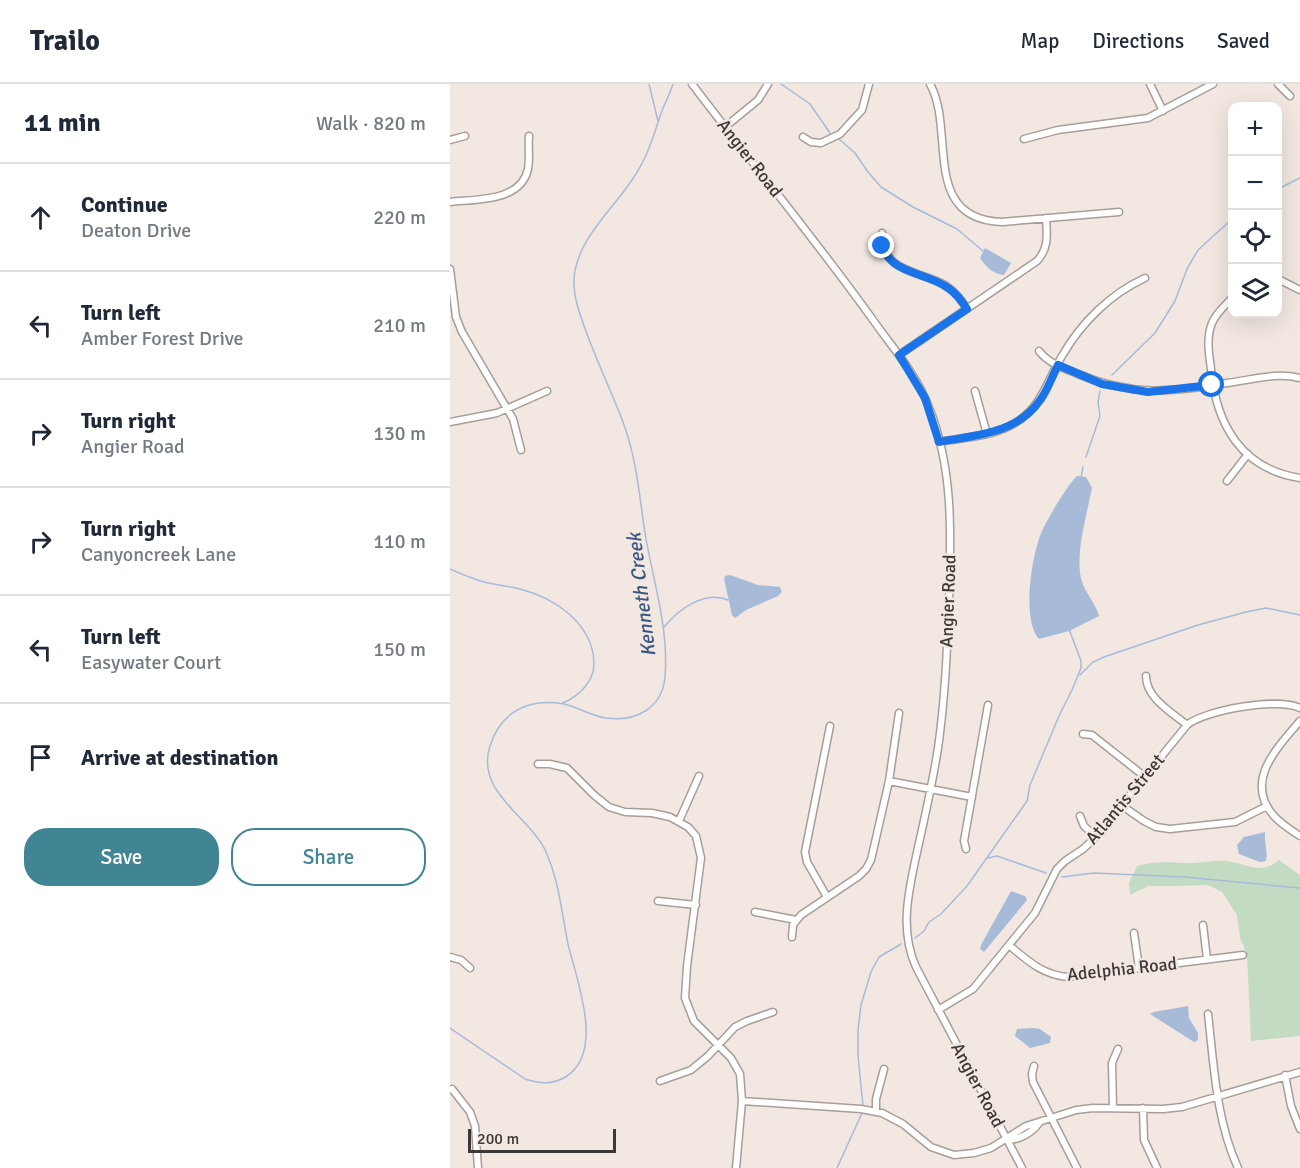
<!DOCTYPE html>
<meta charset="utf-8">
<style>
:root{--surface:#fff;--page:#f2f2f3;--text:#1f2937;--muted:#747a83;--line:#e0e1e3;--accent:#418594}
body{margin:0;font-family:Signika,sans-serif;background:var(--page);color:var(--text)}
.controls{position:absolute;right:18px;top:18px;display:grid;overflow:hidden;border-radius:12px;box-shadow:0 6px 24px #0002}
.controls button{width:54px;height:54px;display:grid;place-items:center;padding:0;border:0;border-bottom:2px solid var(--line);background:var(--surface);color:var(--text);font:30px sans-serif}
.scale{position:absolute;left:18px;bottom:15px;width:148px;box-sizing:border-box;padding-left:6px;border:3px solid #3c3836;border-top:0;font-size:16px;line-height:21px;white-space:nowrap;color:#3c3836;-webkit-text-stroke:4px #f2e7e1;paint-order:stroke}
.stop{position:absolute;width:18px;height:18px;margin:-14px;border:4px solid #1a73e8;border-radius:50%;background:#fff}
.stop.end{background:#1a73e8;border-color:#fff;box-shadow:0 2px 6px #0008}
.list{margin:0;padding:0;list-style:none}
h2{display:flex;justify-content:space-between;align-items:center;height:78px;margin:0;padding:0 24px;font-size:26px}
h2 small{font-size:20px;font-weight:400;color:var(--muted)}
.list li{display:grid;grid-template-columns:39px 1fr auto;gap:18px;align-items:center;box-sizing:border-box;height:108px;padding:0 24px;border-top:2px solid var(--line)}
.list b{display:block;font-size:22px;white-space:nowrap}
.list p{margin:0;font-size:20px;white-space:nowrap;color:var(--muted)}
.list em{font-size:20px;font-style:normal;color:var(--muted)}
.actions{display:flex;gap:12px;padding:18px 24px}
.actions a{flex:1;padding:14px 0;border:2px solid var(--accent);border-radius:24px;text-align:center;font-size:21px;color:var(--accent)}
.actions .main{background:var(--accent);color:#fff}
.icon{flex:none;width:33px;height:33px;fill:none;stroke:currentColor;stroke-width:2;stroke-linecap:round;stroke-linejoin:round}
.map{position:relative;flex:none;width:850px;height:1084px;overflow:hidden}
header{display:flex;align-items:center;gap:36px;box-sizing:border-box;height:84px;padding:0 30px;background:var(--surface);border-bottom:2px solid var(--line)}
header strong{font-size:28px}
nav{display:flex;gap:33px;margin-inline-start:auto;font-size:21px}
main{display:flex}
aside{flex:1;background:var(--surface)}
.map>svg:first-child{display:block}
.green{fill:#c3dbc2}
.water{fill:#a7bbd9}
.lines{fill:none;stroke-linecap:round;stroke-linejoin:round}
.stream{stroke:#a7bbd9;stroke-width:1.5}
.minor-casing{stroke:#a89e99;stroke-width:9}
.minor{stroke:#fff;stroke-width:6}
.route{stroke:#1a73e8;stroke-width:8}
.labels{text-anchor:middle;stroke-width:5;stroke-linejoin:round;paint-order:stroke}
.street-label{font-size:18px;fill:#3c3836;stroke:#f2e7e1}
.water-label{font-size:20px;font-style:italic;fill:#3a5681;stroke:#f2e7e1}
</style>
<header>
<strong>Trailo</strong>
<nav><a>Map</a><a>Directions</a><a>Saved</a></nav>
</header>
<main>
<aside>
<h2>11 min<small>Walk · 820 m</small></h2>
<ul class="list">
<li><svg class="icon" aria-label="ahead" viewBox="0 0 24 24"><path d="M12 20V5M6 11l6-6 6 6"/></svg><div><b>Continue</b><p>Deaton Drive</p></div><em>220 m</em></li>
<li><svg class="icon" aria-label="left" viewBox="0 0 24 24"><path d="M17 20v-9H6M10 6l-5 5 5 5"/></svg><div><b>Turn left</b><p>Amber Forest Drive</p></div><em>210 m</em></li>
<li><svg class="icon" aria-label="right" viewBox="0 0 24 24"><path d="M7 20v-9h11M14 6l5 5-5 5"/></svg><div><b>Turn right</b><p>Angier Road</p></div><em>130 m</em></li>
<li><svg class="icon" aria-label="right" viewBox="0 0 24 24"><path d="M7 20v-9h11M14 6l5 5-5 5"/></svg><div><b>Turn right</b><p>Canyoncreek Lane</p></div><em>110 m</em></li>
<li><svg class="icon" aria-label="left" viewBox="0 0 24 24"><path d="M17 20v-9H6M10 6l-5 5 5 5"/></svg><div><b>Turn left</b><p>Easywater Court</p></div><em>150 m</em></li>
<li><svg class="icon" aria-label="arrive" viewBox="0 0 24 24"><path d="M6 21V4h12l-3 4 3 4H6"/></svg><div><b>Arrive at destination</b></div></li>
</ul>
<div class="actions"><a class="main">Save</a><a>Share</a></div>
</aside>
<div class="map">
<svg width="850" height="1084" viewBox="0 0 850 1084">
<rect width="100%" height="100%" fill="#f2e7e1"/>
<path class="green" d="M829 776 850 791V952L801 957 797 870 790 854 787 831 772 808 758 801 727 802H698L680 811 679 799 687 782C707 776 723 779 743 779 754 779 765 776 776 777 797 779 810 792 829 776Z"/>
<path class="water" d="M535 164 561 179 554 191C543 190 536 183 530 174Z
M627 392 636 393 642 404C637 430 624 473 632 498 636 510 646 520 649 532L619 547 589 555C571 536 582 469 592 447 598 434 618 400 627 392Z
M280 491 308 501 330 503 332 508 328 512 296 526 285 534 282 531 274 495 275 492Z
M815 748C814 758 818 767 816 777L810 778 789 770 787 761 794 753Z
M561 807 575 812 577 816 534 868 530 865 532 859Z
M738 922 739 934 748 949V956L744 958 700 930 704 928Z
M583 944 590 945 601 953 600 959 580 964 565 952 567 945Z"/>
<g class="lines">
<path class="stream" d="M199 0 208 37
M331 0 360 20 380 49
M389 55 405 69 418 88 431 103 463 123 507 145 533 167
M828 105 850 94
M662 291 705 249 725 217 737 185 748 166 782 135
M636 373 650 332 648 318 650 307
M631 393 633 383
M0 485C11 490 23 495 34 498 46 501 59 502 70 505 105 514 142 539 144 578 145 597 129 612 113 619
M214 543C228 526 254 506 278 516
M630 591 643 578 654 573 748 541 796 528 816 524 850 531
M538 774 547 772 596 789
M612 793 644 789 734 793 850 804
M465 854 474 847 479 838 491 830 517 802 577 717 580 701 609 632 622 606 631 584V577L619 545
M0 944 75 995C91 1000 103 1001 117 992 155 967 126 894 118 860 112 830 109 797 96 768 80 732 25 709 40 662 51 627 79 614 114 620 128 623 141 632 156 634 185 638 212 625 215 593 219 544 203 497 195 449 189 410 187 376 173 338 162 309 148 280 137 250 131 233 123 214 124 195 127 154 163 126 184 93 197 74 204 51 211 29 215 19 220 10 223 0
M413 1022 408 972V946L411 921 421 888 429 873 451 860
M387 1084 412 1029"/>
<defs>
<path id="minor" d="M242 0C302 79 365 155 423 236 442 263 466 290 478 321 504 384 501 452 499 518 497 567 495 615 488 664 483 696 476 728 469 759 460 801 448 843 466 883L572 1084
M480 0C506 46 470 135 552 138L669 128
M700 0 713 27
M828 0 840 12
M275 43 308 16 318 0
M353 53 361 58 371 59 390 50 412 26 419 0
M574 55 608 46 698 34 763 0
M0 56 15 52
M0 118C26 115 71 118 78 85 80 75 78 63 79 52
M432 149C432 189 468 186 495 201 505 207 511 216 517 225
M0 185 6 233 12 248 63 335 71 366
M828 195 850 206
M782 214C775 222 766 229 762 239 756 254 759 270 761 285 766 340 791 385 850 394
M589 267C599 280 614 284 628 290 682 313 721 308 777 299 802 296 825 288 850 294
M449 271 587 177C599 164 597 151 596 134
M525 307 537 350
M0 338 47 329 97 307
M489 358C515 353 543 353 565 339 592 323 597 297 612 272 631 239 660 210 695 194
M777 397 798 370
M696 592C696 614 721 628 737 641
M850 637C828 663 793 697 824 732 831 740 841 746 850 752
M633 650 642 651 694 692
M88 680H100L117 684 144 711 159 723 175 728 202 729 220 733 238 743 246 752 251 774 237 882 235 914 244 937 281 974 290 990 292 1017 286 1084
M439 697 522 713
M671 721 694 737 706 743 720 745 785 738 817 722
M630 732 634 742 646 753
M229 737 249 692
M516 765 514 757 538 621
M377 813 357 778 355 768 380 642
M208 817 246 821
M305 828 346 836
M753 841 757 875
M684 849 689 884
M342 853 343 841 351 831 409 792 416 785 421 776 439 697 449 629
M560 862C578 877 593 891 618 893L793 871
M0 873 11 876 20 884
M488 926 523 905 585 829 607 785 615 777 633 765 646 753 737 641C755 626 829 613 850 624
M758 930C764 982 766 1036 788 1084
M584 982 582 990 583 998 627 1084
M835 991 841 1022 850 1045
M210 997 241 986 258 972 285 943 297 937 323 928
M2 1005 20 1028 25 1042 28 1084
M292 1017 411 1025 432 1029 453 1040 481 1063 504 1071 524 1069 541 1064 576 1042 626 1026 643 1024 713 1025 732 1023 850 988
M663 1024 662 979 668 965
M693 1024 694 1056 707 1084
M426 1027V1015L434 985
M557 1056C569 1056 582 1049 589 1039"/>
</defs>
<use href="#minor" class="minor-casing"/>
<use href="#minor" class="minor"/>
</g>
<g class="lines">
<path class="route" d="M432 162C442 191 477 188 498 204 506 209 512 217 517 225L449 271 475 314 489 358C527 351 567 350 591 315 598 305 602 293 608 281L652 300 698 308 762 301"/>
</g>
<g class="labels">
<g class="street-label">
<text transform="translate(300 74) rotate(52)" y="6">Angier Road</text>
<text transform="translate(498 517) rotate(-88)" y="6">Angier Road</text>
<text transform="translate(675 715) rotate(-50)" y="6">Atlantis Street</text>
<text transform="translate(672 885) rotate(-6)" y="6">Adelphia Road</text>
<text transform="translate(528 1001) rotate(62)" y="6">Angier Road</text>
</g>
<g class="water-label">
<text transform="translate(191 511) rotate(-97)" y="7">Kenneth Creek</text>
</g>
</g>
</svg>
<div class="controls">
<button>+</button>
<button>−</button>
<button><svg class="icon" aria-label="locate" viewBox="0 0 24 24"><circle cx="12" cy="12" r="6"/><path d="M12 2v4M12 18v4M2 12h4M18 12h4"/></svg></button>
<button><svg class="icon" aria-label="layers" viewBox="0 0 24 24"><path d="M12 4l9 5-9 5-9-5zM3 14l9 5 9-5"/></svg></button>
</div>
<div class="scale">200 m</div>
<div class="stop" style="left:762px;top:301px"></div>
<div class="stop end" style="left:432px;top:162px"></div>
</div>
</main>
